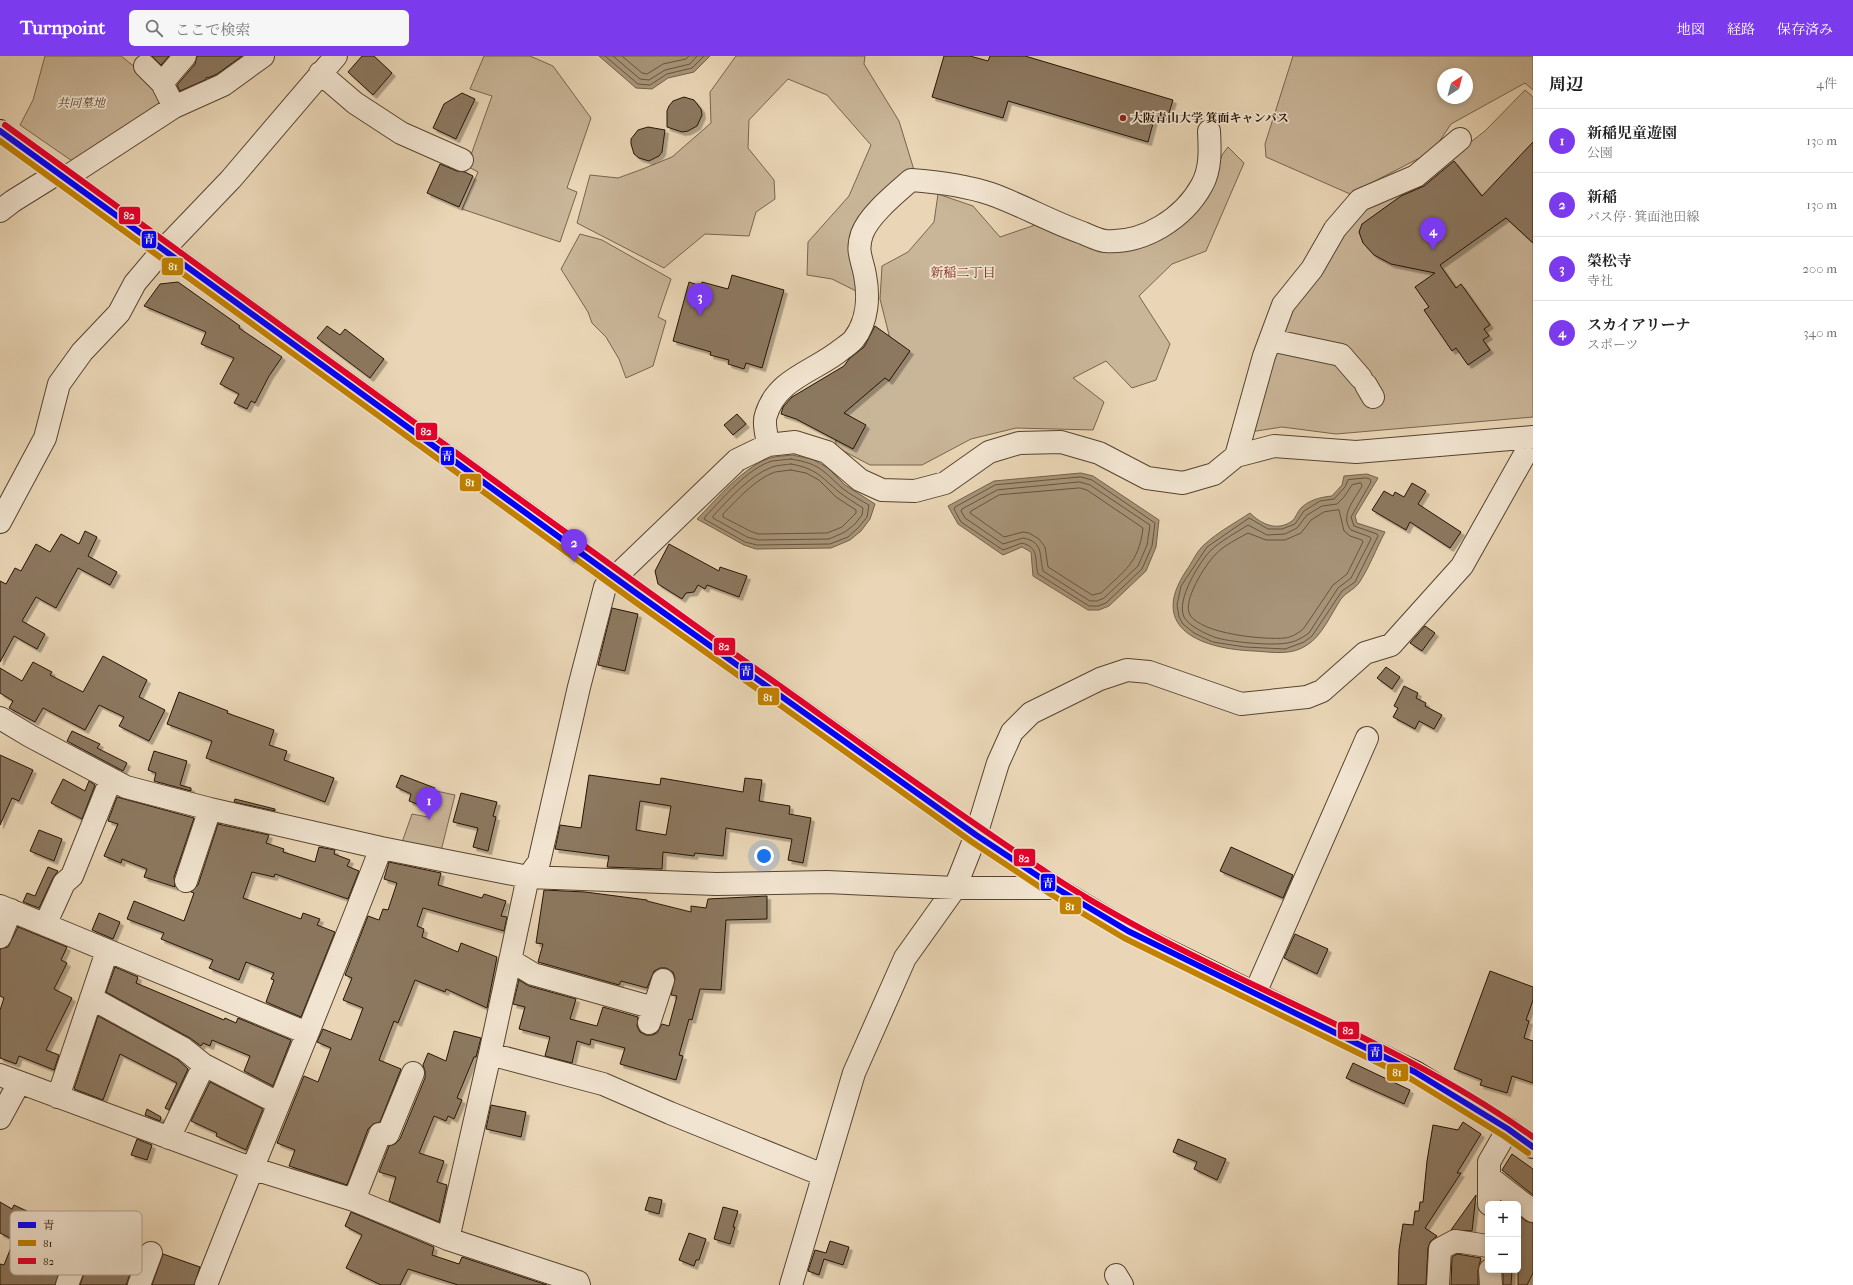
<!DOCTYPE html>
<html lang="ja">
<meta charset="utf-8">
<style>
:root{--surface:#fff;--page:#f6f6f6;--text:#222;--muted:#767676;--line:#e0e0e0;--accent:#7c3aed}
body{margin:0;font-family:"IM FELL French Canon","Noto Serif JP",serif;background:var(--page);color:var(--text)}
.controls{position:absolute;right:12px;bottom:12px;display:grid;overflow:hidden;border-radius:6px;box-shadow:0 2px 6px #0003}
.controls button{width:36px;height:36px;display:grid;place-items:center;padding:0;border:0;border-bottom:1px solid var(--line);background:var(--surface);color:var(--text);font:20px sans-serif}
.compass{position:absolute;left:1437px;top:12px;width:36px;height:36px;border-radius:50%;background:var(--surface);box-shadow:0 2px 6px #0003;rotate:36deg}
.you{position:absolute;left:764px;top:800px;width:14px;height:14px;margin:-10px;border:3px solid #fff;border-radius:50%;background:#1a73e8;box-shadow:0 0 0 6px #1a73e833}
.badge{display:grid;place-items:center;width:26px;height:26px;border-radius:50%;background:var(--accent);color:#fff;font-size:13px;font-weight:700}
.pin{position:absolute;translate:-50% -33px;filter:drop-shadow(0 1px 2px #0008)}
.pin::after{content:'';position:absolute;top:21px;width:14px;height:12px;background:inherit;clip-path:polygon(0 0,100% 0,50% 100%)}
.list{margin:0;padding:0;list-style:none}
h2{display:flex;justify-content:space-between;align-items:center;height:52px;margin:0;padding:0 16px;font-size:17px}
h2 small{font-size:13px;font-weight:400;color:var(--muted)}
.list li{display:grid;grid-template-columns:26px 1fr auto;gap:12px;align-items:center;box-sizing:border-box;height:64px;padding:0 16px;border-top:1px solid var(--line)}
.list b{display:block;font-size:15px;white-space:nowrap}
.list p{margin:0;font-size:13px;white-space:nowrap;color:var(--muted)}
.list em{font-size:13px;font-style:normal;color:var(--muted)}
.icon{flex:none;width:22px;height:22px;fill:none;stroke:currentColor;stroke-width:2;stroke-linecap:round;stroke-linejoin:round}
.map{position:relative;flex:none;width:1533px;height:1229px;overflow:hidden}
header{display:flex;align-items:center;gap:24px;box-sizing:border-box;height:56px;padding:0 20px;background:var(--accent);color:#fff}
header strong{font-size:19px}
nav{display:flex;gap:22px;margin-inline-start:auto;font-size:14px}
.search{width:280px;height:36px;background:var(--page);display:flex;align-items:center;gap:10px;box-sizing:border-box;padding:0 14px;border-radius:6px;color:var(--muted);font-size:15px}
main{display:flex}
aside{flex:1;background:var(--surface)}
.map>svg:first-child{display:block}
.green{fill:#c9b598;stroke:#78644e;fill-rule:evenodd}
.water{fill:#a79479;stroke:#73604a}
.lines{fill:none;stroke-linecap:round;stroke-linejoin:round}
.shore{stroke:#66543e;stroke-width:1}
.building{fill:#8c7861;stroke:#261304;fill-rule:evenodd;filter:url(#shadow)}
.minor-casing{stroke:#574430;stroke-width:24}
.major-casing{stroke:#261304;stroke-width:24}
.minor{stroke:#f1e4d0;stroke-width:22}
.major{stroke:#ead6b6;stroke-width:22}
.bus-1-casing{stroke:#f1e4d0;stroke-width:9}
.bus-2-casing{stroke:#f1e4d0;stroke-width:9}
.bus-3-casing{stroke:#f1e4d0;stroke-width:9}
.bus-1{stroke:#00f;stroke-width:6}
.bus-2{stroke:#c38101;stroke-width:6}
.bus-3{stroke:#e4002b;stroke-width:6}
.poi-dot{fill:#8f2418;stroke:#f1e4d0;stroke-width:1.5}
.labels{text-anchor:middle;stroke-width:3.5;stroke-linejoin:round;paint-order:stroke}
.park-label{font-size:12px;font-style:italic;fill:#574430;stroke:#f1e4d0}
.poi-label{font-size:12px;font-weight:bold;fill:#261304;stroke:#f1e4d0;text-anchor:start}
.neighbourhood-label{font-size:13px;fill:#7a1f14;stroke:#f1e4d0}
.key{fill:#f1e4d0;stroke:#b4a593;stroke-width:1}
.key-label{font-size:11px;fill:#261304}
.line-badge{stroke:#f1e4d0;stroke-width:1.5}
.badge-label{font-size:11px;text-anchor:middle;font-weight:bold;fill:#fff}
</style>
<header>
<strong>Turnpoint</strong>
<div class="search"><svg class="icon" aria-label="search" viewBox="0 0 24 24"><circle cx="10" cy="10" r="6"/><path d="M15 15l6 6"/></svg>ここで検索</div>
<nav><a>地図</a><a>経路</a><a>保存済み</a></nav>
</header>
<main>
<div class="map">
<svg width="1533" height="1229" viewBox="0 0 1533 1229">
<defs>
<filter id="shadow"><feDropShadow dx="3.5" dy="3.5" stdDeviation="0" flood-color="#0004"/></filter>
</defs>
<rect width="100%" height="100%" fill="#ead6b6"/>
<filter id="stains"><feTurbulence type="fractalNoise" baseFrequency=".005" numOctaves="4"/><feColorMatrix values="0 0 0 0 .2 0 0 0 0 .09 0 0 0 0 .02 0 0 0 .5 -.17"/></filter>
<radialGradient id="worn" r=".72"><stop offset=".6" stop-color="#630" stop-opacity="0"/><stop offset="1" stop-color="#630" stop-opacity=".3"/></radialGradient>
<path class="green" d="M45 0H121L141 16 169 45 75 107 20 69 33 44Z
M484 0H530L553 10 591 62 567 132 577 136 560 186 462 153 478 116 467 110 492 40 470 33Z
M736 0H865L864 8 899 65 914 114 876 148 856 235 832 223 807 219 808 186 849 140 871 89 827 39 788 23 749 64 748 92 774 124 775 143 756 156 749 180 705 178 664 212 577 167 590 119 618 122 640 114 672 101 711 67 710 36Z
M1293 0H1533V34L1525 27 1451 68 1433 95 1350 138 1266 101 1265 88ZM1443 18H1467V42H1443Z
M1525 34 1533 41V361L1336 378 1282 371 1250 376 1290 254 1344 176 1364 155 1420 125 1485 75Z
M1228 91 1244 107 1206 195 1172 208 1139 240 1170 288 1156 324 1132 332 1106 305 1073 322 1104 346 1093 374 1016 372 971 383 922 409H870L836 391 835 363 893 295 880 243 882 210 908 196 934 166 938 138 973 150 1000 181 1035 169 1095 193 1146 187 1212 130 1222 99Z
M580 178 602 184 671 223 658 261 666 265 653 310 626 322 619 303 606 281 592 267 588 256 561 213Z
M436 735 455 739 440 799 401 789 412 758 428 761Z"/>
<path class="water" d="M599 0H710L694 16 668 22 652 33 636 32Z
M792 399 812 403 828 412 845 429 875 448 870 463 861 475 850 484 831 492 756 493 744 489 697 463C717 443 743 411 770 402 777 400 785 400 792 399Z
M1081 417 1093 420 1159 464 1156 491 1146 515 1109 550 1099 554H1088L1033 520 1031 496 1022 491 1003 499 958 468 948 450 994 425Z
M1367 418 1378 422 1355 460 1357 467 1385 476C1376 493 1369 512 1359 527 1354 534 1346 536 1341 543 1331 558 1322 580 1307 589 1291 600 1272 596 1254 595 1204 593 1147 574 1186 515 1192 507 1197 494 1205 488 1218 476 1235 467 1250 457 1261 468 1277 476 1292 465 1296 462 1297 456 1301 452 1309 444 1321 441 1332 440L1342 429 1344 420Z"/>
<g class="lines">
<path class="shore" d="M605 0 638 28 650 29 667 18 692 12 704 0
M613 0 640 23 649 24 665 14 690 8 697 0
M622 0 642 17 647 18 663 8 686 3 689 0
M791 403C820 408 822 414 842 432 851 439 860 444 869 449L867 461 858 472 848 481 830 488 757 489 745 486 704 463 705 461C722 443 748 412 772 405 778 404 785 404 791 403Z
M791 408C817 413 820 420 839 436 847 442 855 447 863 452L862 459 855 468 845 476 829 483 758 484 747 481 713 462V460C730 442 749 420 772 411 778 409 785 409 791 408Z
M791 414 806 417 819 424 836 441 856 454V457L842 471 827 477 758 478 750 475 723 461V458C737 444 755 423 775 416 780 415 786 415 791 414Z
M1081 421 1092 424 1155 467 1152 490 1142 513 1106 547 1098 550H1089L1038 518C1034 503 1040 492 1022 487L1003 494 961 466 954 453 955 451 995 429Z
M1366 422 1370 423 1371 426 1351 461 1354 470 1377 478 1378 480 1355 526 1342 535 1312 580 1304 586 1285 593 1245 591 1213 586 1194 577 1183 568 1179 561 1177 549 1181 530 1207 491 1249 462 1268 473H1282L1295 468 1304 455 1320 445 1334 443 1345 431 1348 424Z
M1080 426 1090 429 1150 469 1147 489 1138 510 1104 542 1097 545H1090L1043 515C1039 499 1044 486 1023 482L1003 488 965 462 961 455 962 453 997 434Z
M1361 427 1362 430C1355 443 1339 460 1351 474L1370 481 1371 483 1351 522 1338 532 1309 577C1302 582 1295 586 1287 587 1272 590 1228 586 1214 581 1204 577 1189 570 1184 561 1176 544 1199 507 1210 495 1219 486 1237 476 1248 469L1267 479 1285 478 1297 472 1307 459 1322 450 1337 448 1344 441 1352 429Z
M1080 432 1087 434 1143 472C1139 507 1124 515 1101 537L1092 539 1048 511 1045 491 1039 483 1029 477 1023 476 1004 481 970 457 971 455 999 439Z
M1339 454 1344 475 1350 480 1362 484 1363 486 1347 518 1333 529 1304 572C1299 577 1292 581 1285 582 1264 584 1202 578 1190 559 1182 545 1205 509 1215 499 1223 490 1237 483 1248 477L1266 484H1285L1301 477 1311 464 1324 456Z"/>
</g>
<path class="building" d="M152 0H169L161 9Z
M197 0H242L217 18 208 22 207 21 205 24 180 35 177 29 195 8Z
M362 0H374L392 17 373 39 348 16Z
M944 0H970L988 5 990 0H1025L1173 44 1167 63 1155 60 1148 86 1008 45 1003 62 932 41Z
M462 37 475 43 456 83 433 72 444 48Z
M684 41 694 44 701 53 702 59 697 70 688 75 682 76 667 71V55L669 50 673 45Z
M648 71 665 74 662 96 659 100 649 105 639 102 634 98 631 88V83L638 74Z
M1533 86V187L1506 162 1440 209 1456 232 1461 228 1490 269 1484 273 1489 280 1483 284 1490 294 1468 309 1456 292 1452 295 1424 254 1429 251 1415 231 1435 217 1391 208 1374 199 1363 187 1359 176 1362 168 1401 140 1424 130 1454 105 1482 140Z
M440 108 457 115 465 116 473 120 459 151 427 137Z
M732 219 784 234 762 312 746 307 744 313 728 308 729 304 710 299 711 296 673 285 689 226 701 230 702 226 728 233Z
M178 226 240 270 239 272 282 301 269 320 255 347 251 345 247 353 234 347 239 338 220 328 234 302 201 288 206 276 144 250 160 228Z
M327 270 340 279 345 273 384 303 370 322 317 282Z
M875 270 910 295 889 325 885 322 844 357 866 369 853 393 796 363 781 358 783 351 792 341 844 310 849 303 864 291Z
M737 358 746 368 733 379 724 369Z
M1412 427 1426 435 1418 448 1461 476 1450 492 1410 466 1406 474 1372 454 1384 435 1393 440 1395 436 1404 441Z
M85 475 97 481 88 500 117 516 110 529 78 512 56 552 36 541 22 565 45 578 37 593 14 580 0 606V525L6 528 15 512 21 515 36 488 50 496 61 478 79 488Z
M669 488 719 515 720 511 747 520 739 541 707 529 705 533 698 529 694 536 686 537 682 543 658 528 655 515Z
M612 552 638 558 625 615 598 609Z
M1425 570 1435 577 1422 595 1410 587Z
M103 600 147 624 139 641 165 654 149 685 119 670 124 661 99 649 85 674 43 652 35 666 9 652 13 645 0 637V612L22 625 33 606 52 616 50 619 83 636Z
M1386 611 1400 621 1392 633 1377 622Z
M1404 630 1418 637 1416 642 1426 647 1425 650 1442 659 1434 673 1419 665 1415 673 1393 661 1398 652 1394 650Z
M179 636 228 655 227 657 274 674 269 689 287 695 284 704 334 722 325 746 206 702 212 685 167 668Z
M72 675 100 688 97 692 127 707 123 715 67 685Z
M154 695 187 705 180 729 191 732V735L154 725 156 717 148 714Z
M0 699 33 714 19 745 12 742 0 769Z
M401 719 435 732 427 752 409 745 411 738 396 731Z
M589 719 660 729 661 722 743 736 745 722 762 724 759 745 790 750 789 758 811 762 803 807 788 804 792 783 726 772 723 800 695 797 694 800 663 796 662 813 607 811 609 800 555 793 560 769 581 772ZM640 745 671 750 666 779 636 774Z
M63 723 85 735 89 725 95 729 82 763 51 747Z
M461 737 497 746 493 760 496 761 488 795 473 791 478 772 453 766Z
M117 741 194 762 174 821 175 831 144 821 147 813 122 803 121 807 104 800 118 768 108 765Z
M235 743 275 753V755L234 746Z
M218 768 269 779 266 787 284 793 283 796 315 806 319 791 335 794 334 798 350 804 347 810 359 815 348 843 275 818 274 821 252 816 243 842 301 863 303 857 320 863 317 869 335 876 301 961 266 946 274 924 271 923 274 917 246 906 239 924 209 912 213 904 161 883 164 877 127 863 134 845 184 865 194 837 191 836 198 829Z
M39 774 62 783 54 805 30 795Z
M1231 791 1293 819 1283 842 1220 815Z
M389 806 441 817 438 829 482 842 484 838 506 845 501 860 507 861 504 875 423 852 417 870 424 873 422 881 458 896 461 887 497 901 487 952 446 933 445 936 415 924 398 967 394 965 379 1004 401 1013 380 1066 373 1068 368 1073 347 1129 289 1110 295 1094 277 1087 304 1020 318 1026 331 992 317 986 323 973 351 984 363 952 343 944 352 922 345 919 368 860 379 864 383 853 388 854 397 827 384 823Z
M48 811 58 815 53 822 39 852 23 846 27 837 35 840Z
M544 834 585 836 647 844V845L691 856V850L706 852 708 843 767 840V863L726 864 721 934 700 933 692 964 689 963 679 999 683 1000 676 1024 620 1008 625 992 591 983 590 989 577 985 572 1007 545 1000 550 981 519 973 525 951 513 948 519 924 529 930 576 943 570 963 597 970 603 951 638 961 637 970 640 976 646 979H652L657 977 662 968 669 970 677 940 671 939 675 922 673 916 666 912H660L654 915 647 932 621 925 619 929 538 906 543 888 536 887Z
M99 857 120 866 113 883 92 874Z
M18 871 67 891 61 904 67 907 54 933 72 942 46 994 59 999 54 1014 19 1000 16 1008 0 1002V954L4 942 0 940V893L8 891Z
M1295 878 1328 893 1317 918 1284 902Z
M115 911 138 921 136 927 224 964 225 962 236 967 238 962 291 984 273 1030 244 1015 250 1000 212 984 210 990 203 987 201 990 190 982 106 936Z
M1490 915 1533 931V944L1526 964 1529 965 1524 982 1533 985V1027L1512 1020 1507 1037 1480 1029 1482 1024 1454 1013Z
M98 960 177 1003 188 1013 169 1054 165 1052 177 1027 120 998 103 1044 74 1033Z
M454 975 481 982 476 1001H474L457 1042 462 1044 454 1063 448 1060 446 1065 434 1060 419 1097 444 1105 437 1126 447 1129 439 1166 389 1145 396 1121 379 1116 389 1090 395 1088 400 1083 425 1022V1015L423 1009 428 997 446 1005Z
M1353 1007 1410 1034 1404 1048 1346 1022Z
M210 1026 263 1053 246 1094 216 1080 217 1077 191 1065Z
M491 1049 526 1056 521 1081 486 1073Z
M147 1053 161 1061 160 1065 145 1059Z
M1463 1066 1481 1078 1457 1117H1461L1425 1172 1437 1180 1430 1186 1428 1192 1426 1229H1398L1399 1194 1403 1168 1413 1169 1415 1155H1419L1420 1146H1423L1427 1105 1433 1069 1458 1074Z
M137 1083 152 1089 147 1104 131 1099Z
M1178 1083 1226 1103 1217 1124 1194 1113 1197 1106 1173 1096Z
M1512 1098 1533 1113V1139L1502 1114Z
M1476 1139 1472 1175 1451 1174Z
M649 1141 662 1144 659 1158 645 1154Z
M0 1146 12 1153 14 1149 31 1157 76 1172 55 1229H0V1208L4 1209 14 1184 0 1177Z
M723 1151 738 1155 733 1171H735L730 1188 714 1183Z
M351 1156 434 1191 432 1199 459 1208 462 1201 547 1229H458L408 1213 400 1229H381L346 1212 362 1179 345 1170Z
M1518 1159 1526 1165 1533 1167V1217L1527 1229H1518Z
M689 1177 706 1183 699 1204H696L694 1210 679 1204Z
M97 1179 139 1194 126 1229H80Z
M830 1185 849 1191 843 1209 824 1203 819 1219 808 1215 815 1194 826 1197Z
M163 1198 200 1211 194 1229H152Z
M1457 1198 1481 1202 1478 1214V1229H1451L1452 1201Z
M1503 1214H1512L1511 1229H1503Z"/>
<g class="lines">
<defs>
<path id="minor" d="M145 10 162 27 174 51
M320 17 355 47 401 77 462 104
M162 27 185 0
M65 122 174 51 223 29 263 0
M0 155 13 145 58 117
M1270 284 1341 299 1361 322
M1366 329 1373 341
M768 389C767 380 763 367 766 359 777 322 816 315 842 293 846 290 851 287 854 283 868 265 869 240 865 219 862 202 856 196 862 178 869 159 895 138 911 124 938 126 964 129 991 138 1022 149 1051 166 1083 177 1090 180 1098 184 1105 185 1144 188 1184 162 1202 129 1211 113 1210 93 1209 75
M1236 400 1264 300 1283 249 1312 213 1335 173 1360 144 1416 120 1460 83
M0 466 45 382 59 328 82 296 119 257 135 227 163 194 231 123 336 0
M0 662 30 680 126 731 210 753 381 792 528 821 716 828 827 826 955 832H1056
M186 825 210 753
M0 850 307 977
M45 869 64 827 72 820 111 723
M0 881 11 854
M510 904 533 918 654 952
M1255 937 1367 682
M91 942 184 993 204 1009 278 1047
M649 967 663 924
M490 998 603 1028 670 1057 823 1119
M0 1019 251 1112 354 1144 448 1183 578 1226 579 1229
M58 1041 107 895
M0 1062 19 1027
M169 1082 204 1009
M1489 1121 1533 1155
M354 1144 380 1078H388L413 1017
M1489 1148V1106L1508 1073
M448 1183 490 998 528 821 539 806 579 631 605 531 737 404 768 389 795 386 827 396 860 424 882 434 915 435 945 427 989 396 1019 387 1061 386 1099 397 1147 422 1183 427 1214 418 1236 400 1274 390 1356 396 1533 381
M1490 1214 1491 1229
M1116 1219 1122 1229
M67 1229 85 1180
M139 1229 151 1197
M206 1229C263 1083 325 939 381 792
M791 1229 854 1017 905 902 955 832 976 779 998 707 1012 676 1031 657 1100 623 1127 614 1149 616 1241 648 1307 641 1322 635 1365 597 1391 589 1462 510 1533 384
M1438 1229 1440 1193 1455 1185 1488 1190"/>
<path id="major" d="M0 75 636 537 976 779 1056 832 1128 875 1415 1016 1508 1073 1533 1091"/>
</defs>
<use href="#minor" class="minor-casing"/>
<use href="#major" class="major-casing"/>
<use href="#minor" class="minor"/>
<use href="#major" class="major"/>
<defs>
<path id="bus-1" d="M0 75 636 537 976 779 1056 832 1128 875 1415 1016 1508 1073 1533 1091"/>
<path id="bus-2" d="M0 85 631 543 972 786 1052 839 1124 882 1411 1023 1504 1080 1528 1097"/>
<path id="bus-3" d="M5 69C244 242 482 417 722 589 833 667 942 748 1055 822 1207 921 1385 975 1533 1081"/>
</defs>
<use href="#bus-1" class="bus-1-casing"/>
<use href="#bus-2" class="bus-2-casing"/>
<use href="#bus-3" class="bus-3-casing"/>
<use href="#bus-1" class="bus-1"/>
<use href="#bus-2" class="bus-2"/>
<use href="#bus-3" class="bus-3"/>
</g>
<circle class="poi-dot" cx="1123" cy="62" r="4"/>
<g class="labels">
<g class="park-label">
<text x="81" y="51">共同墓地</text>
</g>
<g class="poi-label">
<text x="1131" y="66">大阪青山大学 箕面キャンパス</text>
</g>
<g class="neighbourhood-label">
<text x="963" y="221">新稲二丁目</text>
</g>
</g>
<rect x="10" y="1155" width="132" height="64" rx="6" class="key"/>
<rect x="18" y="1166" width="18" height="6" fill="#00f"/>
<rect x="18" y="1184" width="18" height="6" fill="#c38101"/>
<rect x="18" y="1202" width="18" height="6" fill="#e4002b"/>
<g class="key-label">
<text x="43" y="1173">青</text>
<text x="43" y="1191">81</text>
<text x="43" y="1209">82</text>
</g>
<g class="line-badge">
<rect x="118" y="150" width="23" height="19" rx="4" fill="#e4002b"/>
<rect x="141" y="174" width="16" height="19" rx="4" fill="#00f"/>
<rect x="161" y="201" width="23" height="19" rx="4" fill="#c38101"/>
<rect x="415" y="366" width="23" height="19" rx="4" fill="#e4002b"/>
<rect x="440" y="390" width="15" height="20" rx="4" fill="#00f"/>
<rect x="459" y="417" width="23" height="19" rx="4" fill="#c38101"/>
<rect x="713" y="581" width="23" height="19" rx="4" fill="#e4002b"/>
<rect x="739" y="606" width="15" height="19" rx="4" fill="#00f"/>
<rect x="757" y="631" width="23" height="19" rx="4" fill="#c38101"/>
<rect x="1013" y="792" width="23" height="19" rx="4" fill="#e4002b"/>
<rect x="1040" y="817" width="16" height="19" rx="4" fill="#00f"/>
<rect x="1059" y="840" width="23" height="19" rx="4" fill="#c38101"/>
<rect x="1337" y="965" width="23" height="19" rx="4" fill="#e4002b"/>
<rect x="1367" y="987" width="16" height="19" rx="4" fill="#00f"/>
<rect x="1386" y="1007" width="23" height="19" rx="4" fill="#c38101"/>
</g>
<g class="badge-label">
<text x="129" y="163">82</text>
<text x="149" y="187">青</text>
<text x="173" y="214">81</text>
<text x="426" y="379">82</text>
<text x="447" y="404">青</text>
<text x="470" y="430">81</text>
<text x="724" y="594">82</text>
<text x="746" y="619">青</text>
<text x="768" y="645">81</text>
<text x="1024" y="806">82</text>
<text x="1048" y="831">青</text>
<text x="1070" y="854">81</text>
<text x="1348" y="978">82</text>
<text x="1375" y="1000">青</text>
<text x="1397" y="1020">81</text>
</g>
<rect width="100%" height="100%" filter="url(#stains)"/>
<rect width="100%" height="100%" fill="url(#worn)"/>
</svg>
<div class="controls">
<button>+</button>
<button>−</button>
</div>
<svg class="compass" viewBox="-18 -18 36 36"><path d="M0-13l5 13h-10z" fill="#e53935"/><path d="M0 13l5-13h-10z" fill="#767676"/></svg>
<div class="you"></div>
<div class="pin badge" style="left:429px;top:764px">1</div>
<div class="pin badge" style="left:574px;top:506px">2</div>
<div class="pin badge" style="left:700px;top:260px">3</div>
<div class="pin badge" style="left:1433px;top:194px">4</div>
</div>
<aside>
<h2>周辺<small>4件</small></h2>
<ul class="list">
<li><span class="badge">1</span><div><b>新稲児童遊園</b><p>公園</p></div><em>130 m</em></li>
<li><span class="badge">2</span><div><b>新稲</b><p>バス停 · 箕面池田線</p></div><em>130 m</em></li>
<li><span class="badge">3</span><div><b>榮松寺</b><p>寺社</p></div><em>200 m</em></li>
<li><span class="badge">4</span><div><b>スカイアリーナ</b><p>スポーツ</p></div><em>340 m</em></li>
</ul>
</aside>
</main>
